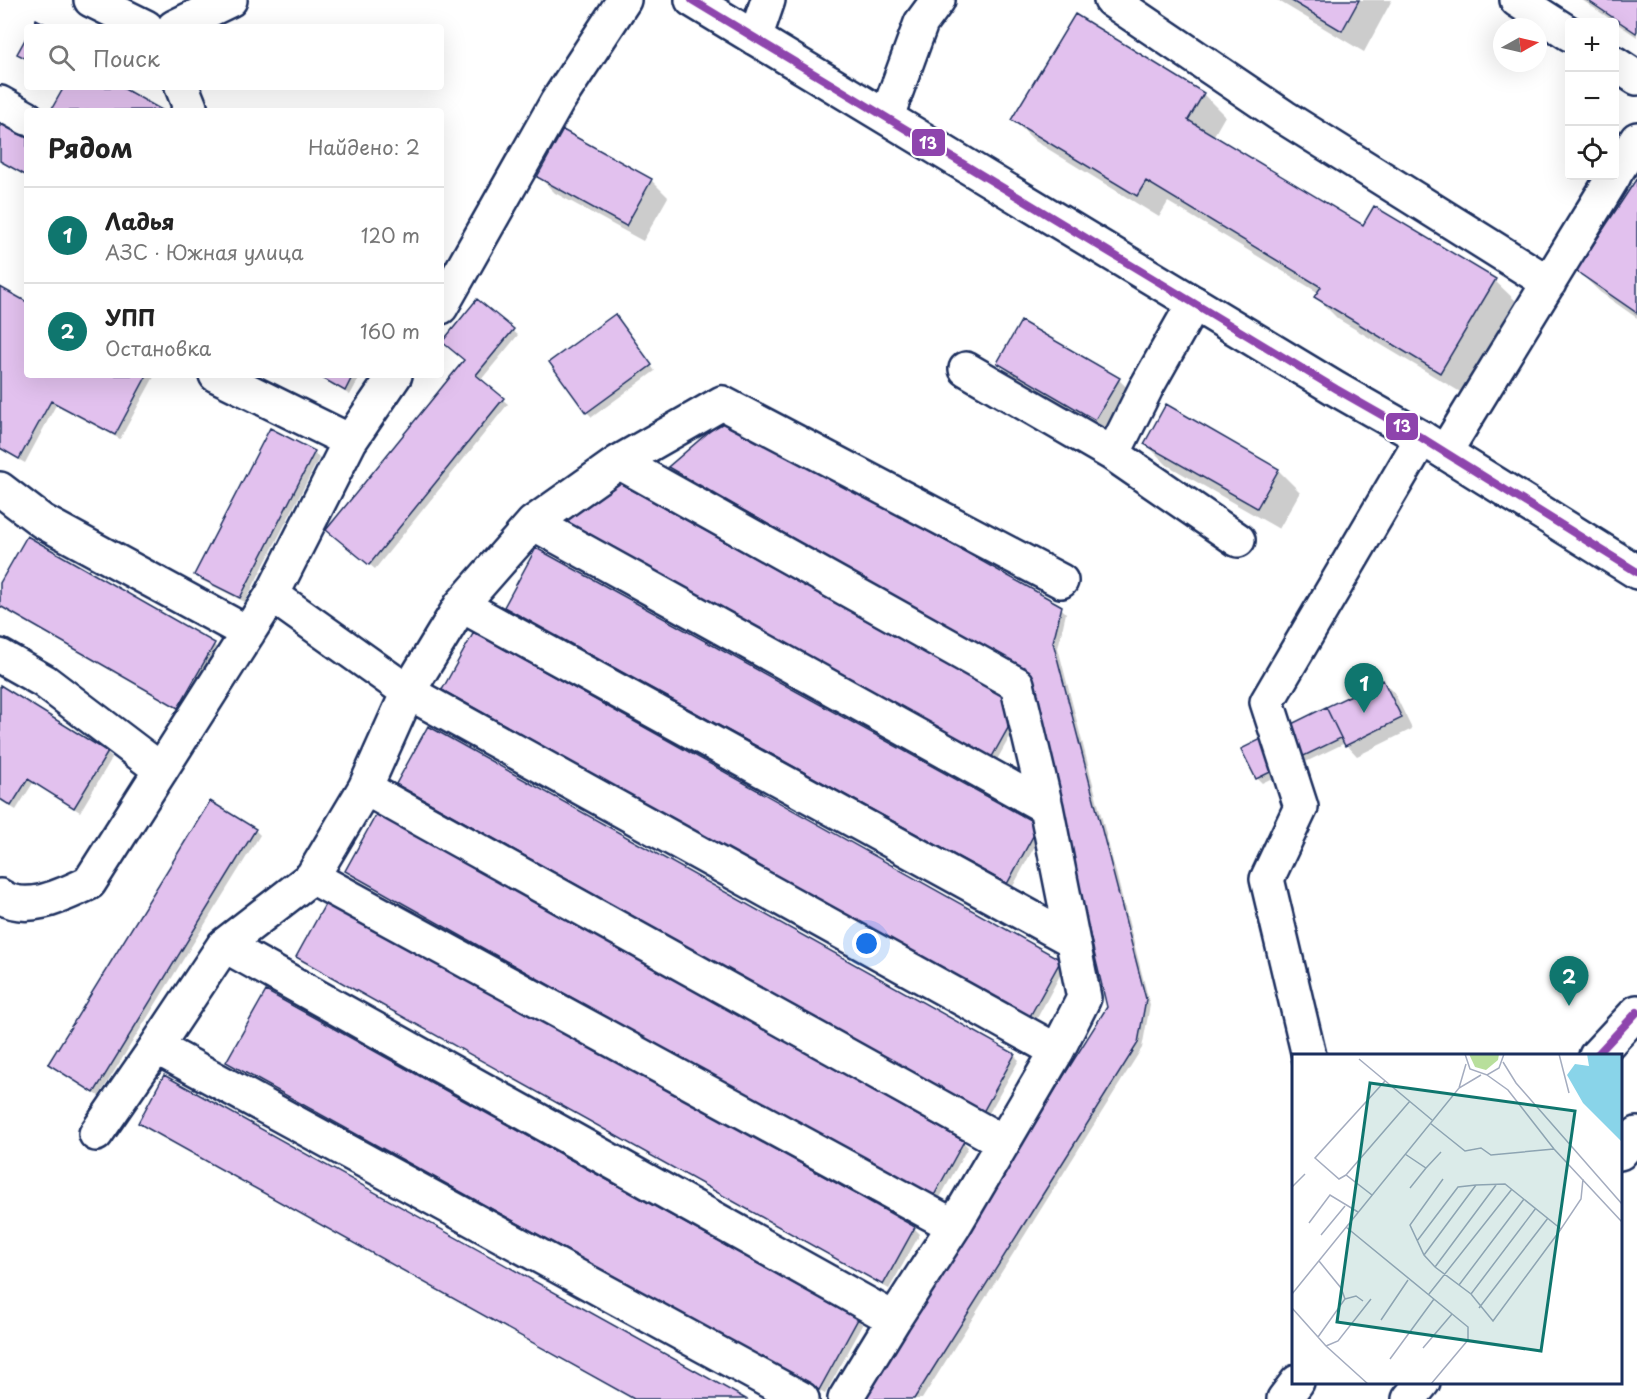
<!DOCTYPE html>
<html lang="ru">
<meta charset="utf-8">
<style>
:root{--surface:#fff;--page:#f6f6f6;--text:#222;--muted:#767676;--line:#e0e0e0;--accent:#0f766e}
body{margin:0;font-family:"Playpen Sans",sans-serif;background:var(--page);color:var(--text)}
.controls{position:absolute;right:18px;top:18px;display:grid;overflow:hidden;border-radius:6px;box-shadow:0 6px 24px #0002}
.controls button{width:54px;height:54px;display:grid;place-items:center;padding:0;border:0;border-bottom:2px solid var(--line);background:var(--surface);color:var(--text);font:30px sans-serif}
.compass{position:absolute;left:1493px;top:18px;width:54px;height:54px;border-radius:50%;background:var(--surface);box-shadow:0 6px 24px #0002;rotate:82deg}
.you{position:absolute;left:867px;top:944px;width:21px;height:21px;margin:-15px;border:4px solid #fff;border-radius:50%;background:#1a73e8;box-shadow:0 0 0 9px #1a73e833}
.badge{display:grid;place-items:center;width:39px;height:39px;border-radius:50%;background:var(--accent);color:#fff;font-size:20px;font-weight:700}
.pin{position:absolute;translate:-50% -50px;filter:drop-shadow(0 2px 3px #0008)}
.pin::after{content:'';position:absolute;top:32px;width:21px;height:18px;background:inherit;clip-path:polygon(0 0,100% 0,50% 100%)}
.list{margin:0;padding:0;list-style:none}
h2{display:flex;justify-content:space-between;align-items:center;height:78px;margin:0;padding:0 24px;font-size:26px}
h2 small{font-size:20px;font-weight:400;color:var(--muted)}
.list li{display:grid;grid-template-columns:39px 1fr auto;gap:18px;align-items:center;box-sizing:border-box;height:96px;padding:0 24px;border-top:2px solid var(--line)}
.list b{display:block;font-size:22px;white-space:nowrap}
.list p{margin:0;font-size:20px;white-space:nowrap;color:var(--muted)}
.list em{font-size:20px;font-style:normal;color:var(--muted)}
.icon{flex:none;width:33px;height:33px;fill:none;stroke:currentColor;stroke-width:2;stroke-linecap:round;stroke-linejoin:round}
.map{position:relative;flex:none;width:1637px;height:1399px;overflow:hidden}
.search{position:absolute;background:var(--surface);box-shadow:0 6px 24px #0002;left:24px;top:24px;width:420px;height:66px;display:flex;align-items:center;gap:15px;box-sizing:border-box;padding:0 21px;border-radius:6px;color:var(--muted);font-size:22px}
.panel{position:absolute;background:var(--surface);box-shadow:0 6px 24px #0002;left:24px;top:108px;width:420px;height:270px;border-radius:6px}
.map>svg:first-child{display:block}
.shadow{fill:#0003}
.building{fill:#e2c1ee;stroke:#1b2f5e;stroke-width:1.5}
.lines{fill:none;stroke-linecap:round;stroke-linejoin:round}
.minor-casing{stroke:#1b2f5e;stroke-width:38}
.major-casing{stroke:#1b2f5e;stroke-width:38}
.minor{stroke:#fff;stroke-width:33}
.major{stroke:#fff;stroke-width:33}
.bus-1-casing{stroke:#fff;stroke-width:12}
.bus-1{stroke:#8e44ad;stroke-width:8}
.inset-road{fill:none;stroke:#a4acbf;stroke-width:1.5}
.view{fill:#0f766e;fill-opacity:0.15;stroke:#0f766e;stroke-width:3}
.inset-edge{fill:none;stroke:#1b2f5e;stroke-width:3}
.line-badge{stroke:#fff;stroke-width:2}
.badge-label{font-size:16px;text-anchor:middle;font-weight:bold;fill:#fff}
</style>
<div class="map">
<svg width="1637" height="1399" viewBox="0 0 1637 1399">
<rect width="100%" height="100%" fill="#fff"/>
<filter id="ink" filterUnits="userSpaceOnUse"><feTurbulence type="fractalNoise" baseFrequency=".0167" numOctaves="2"/><feDisplacementMap in="SourceGraphic" scale="12" xChannelSelector="R" yChannelSelector="G"/><feConvolveMatrix kernelMatrix="1 2 1 2 8 2 1 2 1" color-interpolation-filters="sRGB"/></filter>
<g filter="url(#ink)">
<path class="shadow" d="M1277 0H1392L1364 52Z
M1582 0H1637V37Z
M1075 16 1203 94 1225 116 1213 137 1363 227 1495 281 1517 302 1462 393 1338 319 1316 297 1319 293 1168 202 1159 217 1035 141 1013 120Z
M65 87H118L161 111H55L53 109Z
M0 125 27 140V177L0 162Z
M539 177 651 180 668 197 643 241 555 193Z
M1637 177V318L1600 292 1578 271Z
M0 289 27 304V375H155L120 439 56 405 25 463 0 449Z
M477 301 518 335 480 381 508 404 375 569 333 535 466 361Z
M619 321 655 371 592 417 587 412Z
M999 362 1119 380 1141 401 1118 440 1021 384Z
M315 375H361L350 395Z
M1166 406 1278 470 1300 492 1279 529 1167 465 1145 443Z
M270 430 314 453 319 458 245 602 201 580 196 575Z
M670 467 1061 608 1066 613 1058 648 1150 1005 1142 1048 922 1399H862L1108 1008 1030 675 675 472Z
M570 526 1004 698 1012 733 994 765Z
M0 586 214 645 219 650 183 712 0 607Z
M506 607 1043 831 1012 888 511 612Z
M1383 681 1394 692 1412 729 1357 756 1345 743 1262 783 1257 778 1243 749Z
M0 687 107 753 112 758 80 812 33 783 16 810 0 800Z
M444 690 1060 961 1065 966 1035 1022 449 695Z
M398 784 1014 1055 1019 1060 988 1115 403 789Z
M377 815 963 1142 968 1147 937 1203 352 876 347 871Z
M255 830 260 835 99 1096 55 1069 50 1064Z
M329 901 915 1229 920 1234 889 1289 303 962 298 957Z
M266 993 858 1320 863 1325 825 1394 233 1067 228 1062Z
M140 1123 743 1399H633L145 1128Z"/>
<path class="building" d="M1290 0H1359L1342 31Z
M1587 0H1637V31L1636 33Z
M1075 14 1204 93 1188 120 1363 225 1374 206 1496 279 1440 373 1314 297 1321 287 1146 181 1137 196 1011 120Z
M36 19 51 27H32Z
M27 36V59L17 54Z
M64 87H121L162 110 54 111 51 110Z
M0 123 27 138V176L0 161Z
M563 130 652 179 626 226 537 177Z
M1637 178V313L1576 271Z
M0 287 27 302V375H147L115 435 51 401 19 459 0 448Z
M477 299 514 329 476 375 504 398 369 565 326 530 464 360 442 342Z
M615 314 652 365 586 413 549 362Z
M1021 321 1120 378 1095 420 997 363Z
M317 375H353L345 391Z
M1166 404 1279 469 1257 508 1144 444Z
M725 418 1062 606 1053 642 1146 999 1138 1043 914 1399H861L1107 1007 1028 673 668 467Z
M270 428 315 451 240 598 194 575Z
M616 481 1005 697 1008 728 989 762 563 521Z
M27 536 215 643 178 708 0 606V583Z
M536 548 1039 825 1007 884 504 607Z
M474 632 1061 960 1029 1018 442 690Z
M1383 680 1402 718 1345 746 1326 707Z
M0 685 108 752 74 808 28 779 11 806 0 799Z
M1326 707 1341 738 1256 779 1241 749Z
M428 726 1015 1054 983 1112 396 784Z
M210 801 256 829 94 1093 48 1064Z
M377 813 964 1141 932 1199 345 871Z
M328 899 915 1227 883 1285 296 957Z
M266 991 858 1319 819 1390 226 1062Z
M164 1075 746 1399H634L138 1123Z"/>
<g class="lines">
<defs>
<path id="minor" d="M91 0 146 27
M1111 0 1284 117 1549 283
M1517 0 1570 34
M174 27 230 0
M755 38 768 0
M1614 63 1637 78
M182 87 190 107 188 111
M0 103 27 118
M887 116 921 23 938 0
M1614 175 1637 139
M1194 303 1146 388 1113 454 1238 540
M441 307 557 102 624 0
M966 369 1113 454
M216 375 350 441
M1445 452 1614 176
M619 462 1017 684 1046 807 1084 998 1057 1051 954 1226 894 1319 845 1399
M0 489 42 521 248 633
M533 523 1046 807
M272 595 408 692 1057 1051
M461 605 1072 940
M0 656 44 681 161 770
M365 788 1003 1142
M312 877 954 1226
M0 896C27 914 63 895 89 883L272 595 350 441 395 375
M224 945 894 1319
M1309 1056 1267 879 1301 807 1267 702 1422 438
M96 1134 156 1047
M802 1399 156 1047 224 945 312 877 365 788 408 692 461 605 533 523 619 462 722 403 1061 581"/>
<path id="major" d="M692 0 1336 389 1422 438 1637 572
M1596 1056 1637 1012
M1620 1153 1637 1134
M1284 1399 1297 1382
M1409 1399 1423 1382"/>
</defs>
<use href="#minor" class="minor-casing"/>
<use href="#major" class="major-casing"/>
<use href="#minor" class="minor"/>
<use href="#major" class="major"/>
<defs>
<path id="bus-1" d="M692 0 1336 389 1422 438 1637 572
M1596 1056 1637 1012"/>
</defs>
<use href="#bus-1" class="bus-1-casing"/>
<use href="#bus-1" class="bus-1"/>
</g>
</g>
<g transform="translate(1292 1054)">
<rect width="330" height="330" fill="#fff"/>
<path d="M177 0H207L206 6 194 16 183 13Z" fill="#b8df9b"/>
<path d="M295 0H330V88L291 49 275 21 283 10 297 12Z" fill="#89d4e9"/>
<path class="inset-road" d="M173 0 178 15 195 21 207 14 212 0M267 0 277 39M67 5 140 66M211 8 224 29 330 150M195 21 216 36 262 95 330 168M167 34 174 10M138 69 173 97 189 94 199 101 262 95M113 100 134 114 149 98M54 121 118 47M151 125 118 171 132 201 143 213 179 240 201 267 269 175M0 133 13 120M118 134 134 114M80 141 54 121 47 125 23 104 93 27M17 169 38 141 66 158M54 173 176 273V286L139 330M29 181 53 152M125 187 166 133 184 131 213 130 269 175 289 145 291 125M132 201 184 131M143 213 204 131M167 231 232 145M0 240 167 34 189 21M137 240 220 135M179 240 244 154M53 245 64 242 71 247M0 254 34 292 76 330M187 254 256 164M89 266 116 226M26 283 53 245 49 234 27 207M34 292 46 287 79 245M131 294 160 260M98 305 142 245"/>
<path class="view" d="M78 29 283 57 249 297 45 268Z"/>
<rect width="330" height="330" class="inset-edge"/>
</g>
<g class="line-badge">
<rect x="911" y="128" width="35" height="29" rx="6" fill="#8e44ad"/>
<rect x="1385" y="412" width="34" height="29" rx="6" fill="#8e44ad"/>
</g>
<g class="badge-label">
<text x="928" y="149">13</text>
<text x="1402" y="432">13</text>
</g>
</svg>
<div class="controls">
<button>+</button>
<button>−</button>
<button><svg class="icon" aria-label="locate" viewBox="0 0 24 24"><circle cx="12" cy="12" r="6"/><path d="M12 2v4M12 18v4M2 12h4M18 12h4"/></svg></button>
</div>
<svg class="compass" viewBox="-18 -18 36 36"><path d="M0-13l5 13h-10z" fill="#e53935"/><path d="M0 13l5-13h-10z" fill="#767676"/></svg>
<div class="you"></div>
<div class="pin badge" style="left:1364px;top:713px">1</div>
<div class="pin badge" style="left:1569px;top:1006px">2</div>
<div class="search"><svg class="icon" aria-label="search" viewBox="0 0 24 24"><circle cx="10" cy="10" r="6"/><path d="M15 15l6 6"/></svg>Поиск</div>
<section class="panel">
<h2>Рядом<small>Найдено: 2</small></h2>
<ul class="list">
<li><span class="badge">1</span><div><b>Ладья</b><p>АЗС · Южная улица</p></div><em>120 m</em></li>
<li><span class="badge">2</span><div><b>УПП</b><p>Остановка</p></div><em>160 m</em></li>
</ul>
</section>
</div>
